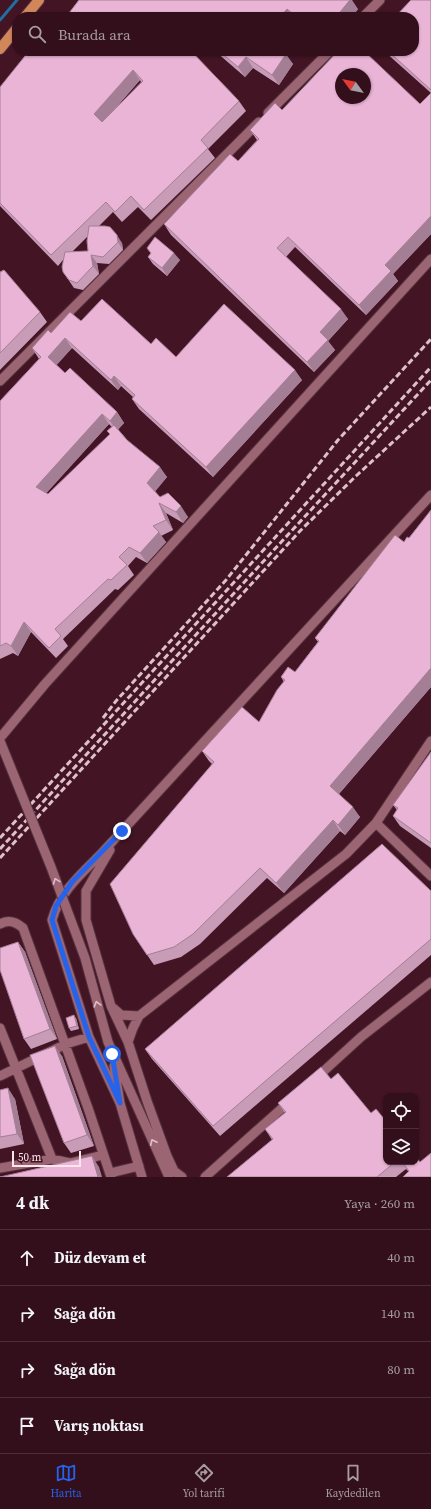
<!DOCTYPE html>
<html lang="tr">
<meta charset="utf-8">
<style>
:root{--surface:#320f1b;--page:#3d1d28;--text:#f1f3f6;--muted:#a89ca3;--line:#4d2f3a;--accent:#2563eb}
body{margin:0;font-family:"Source Serif 4",serif;background:var(--page);color:var(--text)}
.controls{position:absolute;right:12px;bottom:12px;display:grid;overflow:hidden;border-radius:8px;box-shadow:0 1px 3px #0004}
.controls button{width:36px;height:36px;display:grid;place-items:center;padding:0;border:0;border-bottom:1px solid var(--line);background:var(--surface);color:var(--text);font:20px sans-serif}
.compass{position:absolute;left:335px;top:68px;width:36px;height:36px;border-radius:50%;background:var(--surface);box-shadow:0 1px 3px #0004;rotate:303deg}
.scale{position:absolute;left:12px;bottom:10px;width:69px;box-sizing:border-box;padding-left:4px;border:2px solid #fee4eb;border-top:0;font-size:11px;line-height:14px;white-space:nowrap;color:#fee4eb;-webkit-text-stroke:3px #431424;paint-order:stroke}
.stop{position:absolute;width:12px;height:12px;margin:-9px;border:3px solid #2563eb;border-radius:50%;background:#fff}
.stop.end{background:#2563eb;border-color:#fff;box-shadow:0 1px 4px #0008}
.list{margin:0;padding:0;list-style:none}
h2{display:flex;justify-content:space-between;align-items:center;height:52px;margin:0;padding:0 16px;font-size:17px}
h2 small{font-size:13px;font-weight:400;color:var(--muted)}
.list li{display:grid;grid-template-columns:26px 1fr auto;gap:12px;align-items:center;box-sizing:border-box;height:56px;padding:0 16px;border-top:1px solid var(--line)}
.list b{display:block;font-size:15px;white-space:nowrap}
.list em{font-size:13px;font-style:normal;color:var(--muted)}
.icon{flex:none;width:22px;height:22px;fill:none;stroke:currentColor;stroke-width:2;stroke-linecap:round;stroke-linejoin:round}
.map{position:relative;flex:none;width:431px;height:1177px;overflow:hidden}
.search{position:absolute;background:var(--surface);box-shadow:0 1px 3px #0004;left:12px;right:12px;top:12px;height:44px;display:flex;align-items:center;gap:10px;box-sizing:border-box;padding:0 14px;border-radius:16px;color:var(--muted);font-size:15px}
.sheet{height:276px;background:var(--surface)}
nav{display:flex;justify-content:space-around;align-items:center;box-sizing:border-box;height:56px;border-top:1px solid var(--line);background:var(--surface);font-size:11px;color:var(--muted)}
nav a{display:grid;justify-items:center;gap:2px}
nav .on{color:var(--accent)}
.map>svg:first-child{display:block}
.lines{fill:none;stroke-linecap:round;stroke-linejoin:round}
.stream{stroke:#1e70a3;stroke-width:3}
.minor-casing{stroke:#56323f;stroke-width:11}
.major-casing{stroke:#56323f;stroke-width:12}
.minor{stroke:#9c6574;stroke-width:9}
.major{stroke:#d2875a;stroke-width:10}
.rail{stroke:#dec0c9;stroke-width:3;stroke-dasharray:6 3;stroke-linecap:butt}
.minor-bridge-casing{stroke:#56323f;stroke-width:11;stroke-linecap:butt}
.minor-bridge{stroke:#9c6574;stroke-width:9}
.wall{fill:#c89bb7;fill-rule:evenodd}
.shaded-wall{fill:#a37e95}
.building{fill:#e9b4d5;stroke:#a37e95;fill-rule:evenodd}
.oneway{stroke:#e1bec7}
.route{stroke:#2563eb;stroke-width:5}
</style>
<div class="map">
<svg width="431" height="1177" viewBox="0 0 431 1177">
<rect width="100%" height="100%" fill="#431424"/>
<g class="lines">
<path class="stream" d="M0 20 17 0"/>
<defs>
<path id="minor" d="M363 17 380 0
M268 113 330 51
M0 381 259 122
M0 738 45 684 431 259
M376 823 431 876
M110 850 86 891V920L111 1006 128 1042 147 1101 167 1156 174 1171 182 1177
M0 924C9 919 16 922 23 928L88 1108 111 1177
M113 1008 121 1015 139 1016
M0 1028 52 1159
M108 1042 169 1177
M128 1042 133 1028 139 1016 346 854 376 823 431 741
M114 1066 120 1103 142 1177
M0 1076 66 1044 89 1037
M315 1079 361 1037 431 982
M120 1103 89 1037 52 920C60 892 80 875 100 855L431 495
M0 1168 52 1159 70 1163 103 1155
M110 1173 139 1166
M205 1177 290 1101"/>
<path id="major" d="M25 17 39 0
M0 49 17 28"/>
</defs>
<use href="#minor" class="minor-casing"/>
<use href="#major" class="major-casing"/>
<use href="#minor" class="minor"/>
<use href="#major" class="major"/>
<path class="rail" d="M103 718 116 701 226 580 338 440 431 339
M0 838 431 367
M0 849 236 591 431 380
M0 858 300 531 356 476 431 407"/>
<defs>
<path id="minor-bridge" d="M0 741 51 867 85 958 108 1042"/>
</defs>
<use href="#minor-bridge" class="minor-bridge-casing"/>
<use href="#minor-bridge" class="minor-bridge"/>
</g>
<path class="wall" d="M79 0 358 9 352 17H66Z
M431 0V234L393 274 398 281 366 315 295 247 286 257 348 319 328 341 335 350 314 372 171 235 164 224 238 161 257 140 250 130 282 110 420 104 431 93 384 51H414Z
M191 51 239 101 246 111 208 149 215 158 151 220 138 207 122 222 113 212 99 226 122 243 123 250 109 264 97 263 99 274 83 290 74 288 63 272V260L58 266 0 206V87ZM140 80 141 82 114 110ZM87 237 88 251 72 252Z
M215 51H281L293 64 279 85 253 68 245 77Z
M147 248 180 260 167 276 153 264 148 257 151 254Z
M0 272 40 312 47 322 0 370Z
M81 321 151 344 176 357 302 380 213 477 139 409 132 399 133 397 121 386 118 390 72 348 56 365 65 373 117 412 124 423 118 429 127 440 167 477 155 491 160 497 188 517 183 523 166 513 173 530 161 536 166 542 147 563 136 557 128 566 134 575 118 590 115 589 63 639 68 646 56 658 31 632 18 656 13 653 0 659V401L39 359 32 348 51 333ZM109 424 112 427 107 431 110 434 48 494 46 493Z
M431 510V687L339 794 360 817 345 835 340 831 284 893 267 878 200 944 181 957 154 965 133 934 212 764 209 761 202 751 259 722 284 682 281 677 295 672 318 642 315 638 404 542 409 538Z
M431 752V848L400 826 393 816 397 810 393 805Z
M431 891V955L220 1136 152 1059 145 1049Z
M18 942 25 952 57 1039 31 1049 24 1039Z
M76 1018 79 1029 71 1031 69 1028Z
M62 1056 94 1146 71 1153 64 1143Z
M0 1090 15 1099 24 1144 0 1149Z
M278 1103 386 1162H420L409 1172 406 1169 396 1177H227L272 1140 265 1129 285 1113Z"/>
<path class="shaded-wall" d="M350 0H352L358 9 352 17H336Z
M287 9 293 17H280Z
M286 54 293 64 279 85 272 75Z
M246 57 253 68 245 77 238 67Z
M133 70 140 80 101 124 94 114Z
M431 216V234L393 274 398 281 366 315 359 305 385 265Z
M117 235 122 243 123 250 118 242Z
M174 253 180 260 167 276 162 268Z
M91 255 97 263 99 274 93 266Z
M341 309 348 319 328 341 335 350 314 372 307 362 320 332Z
M65 338 72 348 55 367 48 357Z
M295 370 302 380 213 477 206 467Z
M114 376 121 386 118 390 111 380Z
M117 412 124 423 117 431 110 421Z
M102 414 109 424 43 497 36 487Z
M160 467 167 477 154 493 147 483Z
M159 503 166 513 173 530 166 520Z
M181 506 188 517 183 523 176 512Z
M159 532 166 542 147 563 140 553Z
M24 622 31 632 18 656 11 646Z
M431 668V687L337 796 330 786Z
M353 807 360 817 345 835 338 825Z
M333 820 340 831 284 893 276 883Z
M18 942 25 952 57 1039 50 1029Z
M74 1015 76 1018 79 1029 77 1026Z
M55 1046 62 1056 94 1146 87 1135Z
M8 1088 15 1099 24 1144 17 1134Z
M92 1156 99 1167 102 1177H98Z"/>
<path class="building" d="M79 0H350L336 17H297L287 9 280 17H66Z
M411 0H431V90L388 51H414V17H395Z
M29 51H191L239 101 201 140 208 148 144 210 131 196 115 212 106 202 51 255 0 203V87ZM133 70 143 81 102 122 94 114Z
M219 51H281L286 54 272 75 246 57 238 67Z
M338 51H364L420 104 431 93V216L385 265 391 271 359 305 288 237 277 248 341 309 320 332 328 340 307 362 164 224 230 154 238 161 259 139 250 130 275 103 282 110ZM341 74H365V98H341Z
M89 226H105L110 227 117 235 118 242 103 257 91 255 93 266 77 283 69 280 63 272 62 267 65 252 88 251 87 241Z
M155 237 174 253 162 268 148 257 151 253 147 248Z
M4 270 40 312 0 353V272Z
M102 299 151 344 156 338 176 357 224 304 295 370 206 467 132 399 135 395 114 376 111 380 65 338 48 357 65 373 70 368 117 412 110 421 102 414 36 487 48 494 110 434 107 431 114 425 127 440 160 467 147 483 160 497 168 493 181 506 176 512 159 503 166 520 153 526 159 532 140 553 129 547 119 557 127 565 111 580 108 579 55 629 61 636 49 648 24 622 11 646 6 643 0 646V401L41 357 32 348 48 330 51 333 70 312 81 321Z
M431 510V668L330 786 353 807 338 825 333 820 276 883 260 868 193 934 174 947 147 955 133 934 110 884 214 762 202 751 242 707 259 722 277 690 285 680 281 677 288 667 295 672 319 641 315 638 395 535 404 542 407 537 409 538Z
M431 752V843L393 816 398 808 393 805Z
M382 844 431 891V939L213 1126 145 1049Z
M18 942 50 1029 24 1039 0 970V948Z
M74 1015 77 1026 69 1028 66 1018Z
M55 1046 87 1135 64 1143 30 1055Z
M321 1067 331 1079 338 1073 371 1113 376 1109 386 1121V1162H395L377 1177H227L273 1139 265 1129 286 1112 278 1103Z
M8 1088 17 1134 0 1137V1090Z
M431 1153V1177H403L409 1171 402 1162H416V1157L420 1162Z
M92 1156 98 1177H0Z"/>
<defs><path id="oneway-chevron" d="M-2-3.5L2.5 0L-2 3.5" fill="none" stroke-width="1.6" stroke-linecap="round" stroke-linejoin="round"/></defs>
<g class="oneway">
<use href="#oneway-chevron" transform="translate(56 881) rotate(-110)"/>
<use href="#oneway-chevron" transform="translate(97 1004) rotate(-105)"/>
<use href="#oneway-chevron" transform="translate(153 1142) rotate(-115)"/>
</g>
<g class="lines">
<path class="route" d="M112 1054 120 1103 89 1037 52 920 56 906 72 882 122 831"/>
</g>
</svg>
<div class="controls">
<button><svg class="icon" aria-label="locate" viewBox="0 0 24 24"><circle cx="12" cy="12" r="6"/><path d="M12 2v4M12 18v4M2 12h4M18 12h4"/></svg></button>
<button><svg class="icon" aria-label="layers" viewBox="0 0 24 24"><path d="M12 4l9 5-9 5-9-5zM3 14l9 5 9-5"/></svg></button>
</div>
<svg class="compass" viewBox="-18 -18 36 36"><path d="M0-13l5 13h-10z" fill="#e53935"/><path d="M0 13l5-13h-10z" fill="#a89ca3"/></svg>
<div class="scale">50 m</div>
<div class="stop" style="left:112px;top:1054px"></div>
<div class="stop end" style="left:122px;top:831px"></div>
<div class="search"><svg class="icon" aria-label="search" viewBox="0 0 24 24"><circle cx="10" cy="10" r="6"/><path d="M15 15l6 6"/></svg>Burada ara</div>
</div>
<section class="sheet">
<h2>4 dk<small>Yaya · 260 m</small></h2>
<ul class="list">
<li><svg class="icon" aria-label="ahead" viewBox="0 0 24 24"><path d="M12 20V5M6 11l6-6 6 6"/></svg><div><b>Düz devam et</b></div><em>40 m</em></li>
<li><svg class="icon" aria-label="right" viewBox="0 0 24 24"><path d="M7 20v-9h11M14 6l5 5-5 5"/></svg><div><b>Sağa dön</b></div><em>140 m</em></li>
<li><svg class="icon" aria-label="right" viewBox="0 0 24 24"><path d="M7 20v-9h11M14 6l5 5-5 5"/></svg><div><b>Sağa dön</b></div><em>80 m</em></li>
<li><svg class="icon" aria-label="arrive" viewBox="0 0 24 24"><path d="M6 21V4h12l-3 4 3 4H6"/></svg><div><b>Varış noktası</b></div></li>
</ul>
</section>
<nav>
<a class="on"><svg class="icon" aria-label="map" viewBox="0 0 24 24"><path d="M3 6l6-2 6 2 6-2v14l-6 2-6-2-6 2zM9 4v14M15 6v14"/></svg>Harita</a>
<a><svg class="icon" aria-label="directions" viewBox="0 0 24 24"><path d="M12 3l9 9-9 9-9-9zM9 14v-3h6M13 9l2 2-2 2"/></svg>Yol tarifi</a>
<a><svg class="icon" aria-label="saved" viewBox="0 0 24 24"><path d="M7 4h10v16l-5-4-5 4z"/></svg>Kaydedilen</a>
</nav>
